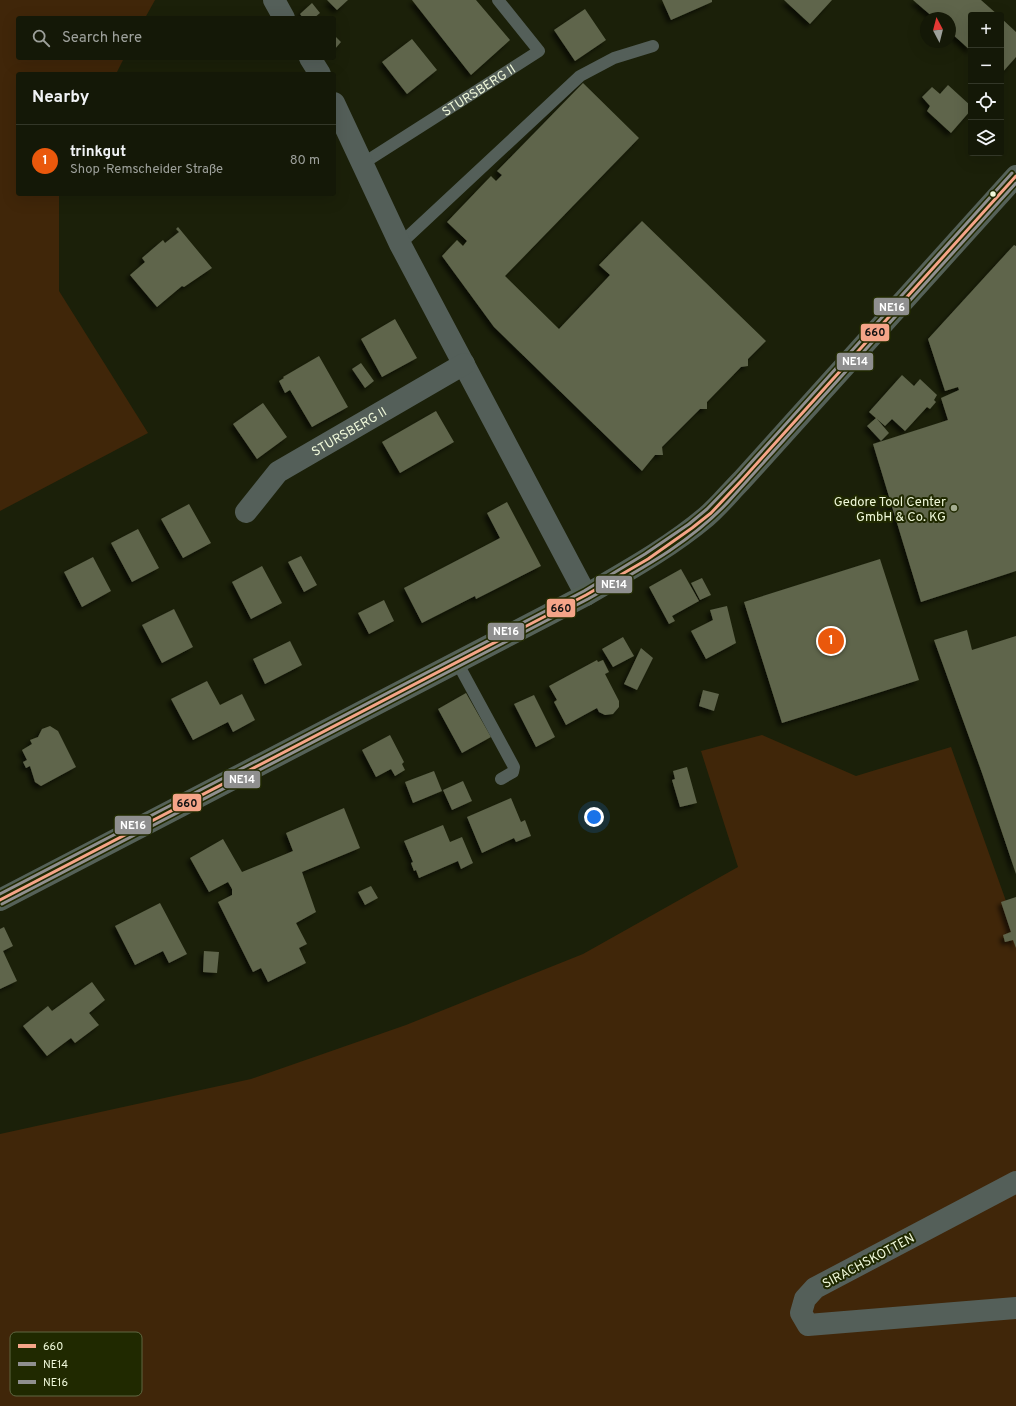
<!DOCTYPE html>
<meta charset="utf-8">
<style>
:root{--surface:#141807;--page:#1d2111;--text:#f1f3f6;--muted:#9da09b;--line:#333728;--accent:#ea580c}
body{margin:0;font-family:Overpass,sans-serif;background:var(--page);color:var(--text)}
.controls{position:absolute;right:12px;top:12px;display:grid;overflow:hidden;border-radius:4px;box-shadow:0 4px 16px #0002}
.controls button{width:36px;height:36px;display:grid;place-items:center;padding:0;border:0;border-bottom:1px solid var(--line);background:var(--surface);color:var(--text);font:20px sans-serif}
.compass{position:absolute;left:920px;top:12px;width:36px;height:36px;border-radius:50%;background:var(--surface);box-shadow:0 4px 16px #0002;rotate:353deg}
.you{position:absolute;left:594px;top:817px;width:14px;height:14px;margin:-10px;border:3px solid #fff;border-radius:50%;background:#1a73e8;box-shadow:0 0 0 6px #1a73e833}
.badge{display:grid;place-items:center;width:26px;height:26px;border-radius:50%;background:var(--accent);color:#fff;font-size:13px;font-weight:700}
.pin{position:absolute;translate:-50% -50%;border:2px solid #fff;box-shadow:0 1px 4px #0006}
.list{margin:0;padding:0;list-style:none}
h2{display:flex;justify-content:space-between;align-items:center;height:52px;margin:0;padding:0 16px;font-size:17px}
h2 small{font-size:13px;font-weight:400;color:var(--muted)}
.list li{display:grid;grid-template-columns:26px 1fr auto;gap:12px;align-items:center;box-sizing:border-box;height:72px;padding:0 16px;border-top:1px solid var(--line)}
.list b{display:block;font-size:15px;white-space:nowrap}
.list p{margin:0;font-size:13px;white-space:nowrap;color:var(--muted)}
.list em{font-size:13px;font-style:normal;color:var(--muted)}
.icon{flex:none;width:22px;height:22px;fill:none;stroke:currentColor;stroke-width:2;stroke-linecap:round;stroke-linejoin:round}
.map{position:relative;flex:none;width:1016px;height:1406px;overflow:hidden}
.search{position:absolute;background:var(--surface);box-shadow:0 4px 16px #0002;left:16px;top:16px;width:320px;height:44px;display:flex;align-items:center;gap:10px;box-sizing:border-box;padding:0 14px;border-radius:4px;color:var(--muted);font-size:15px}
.panel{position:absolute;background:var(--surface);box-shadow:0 4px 16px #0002;left:16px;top:72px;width:320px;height:124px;border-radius:4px}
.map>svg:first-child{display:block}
.green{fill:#402609}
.building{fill:#5f654b;filter:url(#shadow)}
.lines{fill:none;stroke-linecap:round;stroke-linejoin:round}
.service{stroke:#545f59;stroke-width:12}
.minor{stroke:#545f59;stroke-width:22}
.secondary{stroke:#556158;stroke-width:22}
.bus-1-casing{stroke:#202900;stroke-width:6}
.bus-2-casing{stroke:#202900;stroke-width:6}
.bus-3-casing{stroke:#202900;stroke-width:6}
.bus-1{stroke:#f5a488;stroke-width:3}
.bus-2{stroke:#8f8f8f;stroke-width:3}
.bus-3{stroke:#8f8f8f;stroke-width:3}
.bus-dot{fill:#f0f9da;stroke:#202900;stroke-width:1.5}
.poi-dot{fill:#a5ad91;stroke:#202900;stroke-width:1.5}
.labels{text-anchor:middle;stroke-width:4;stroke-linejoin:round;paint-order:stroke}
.street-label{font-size:13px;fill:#f0f9da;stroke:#202900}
.poi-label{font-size:13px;fill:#f0f9da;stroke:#202900;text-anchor:end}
.key{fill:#202900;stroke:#5e6741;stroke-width:1}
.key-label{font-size:11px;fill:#f0f9da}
.line-badge{stroke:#202900;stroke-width:1.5}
.badge-label{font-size:11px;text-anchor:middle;font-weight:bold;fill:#fff}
.pale-badge-label{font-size:11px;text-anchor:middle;font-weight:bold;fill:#111}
</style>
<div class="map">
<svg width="1016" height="1406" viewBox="0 0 1016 1406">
<defs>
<filter id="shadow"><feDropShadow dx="-3.5" dy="3.5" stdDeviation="2" flood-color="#0009"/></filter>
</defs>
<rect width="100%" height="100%" fill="#1b2009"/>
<path class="green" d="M0 0H155L145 18H18V58H124L116 74H18V194H59V291L148 433 0 511Z
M762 735 856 776 951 747 1016 929V1406H0V1134L251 1079 406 1025 583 954 738 867 701 751Z"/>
<path class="building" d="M327 0H348L337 10Z
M412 0H476L510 40 471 75Z
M662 0H712V2L671 20Z
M784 0H832L810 24Z
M913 0H981L998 15H971V51L950 32V18H934Z
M312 3 320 13 314 18H303L300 14Z
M585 9 606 40 575 61 554 30Z
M1001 18 1016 32V57L1001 74Z
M334 35 341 42 334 50Z
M412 39 437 70 407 94 382 62Z
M583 83 639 138 505 276 559 329 610 275 599 265 642 221 766 341 748 359V366L741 367 707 402V409H700L662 447 663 455H655L642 471 494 327 442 256 457 240 463 246 467 241 447 222 491 176 496 181 502 175 497 171 499 169Z
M948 85 971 106V110L951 133 927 111 930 106 922 97 932 87 940 94Z
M178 227 212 268 184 287 182 286 157 307 130 275 145 262 142 258 163 240 165 243 179 232 176 229Z
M1014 245 1016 246V571L921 602 873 444 948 420 941 398 959 390 958 387 945 391 928 339Z
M395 319 417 358 382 377 361 339Z
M319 356 348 407 312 427 290 390 285 393 279 381 284 378 283 377Z
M361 363 374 381 365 388 352 369Z
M902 375 914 386 920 379 937 395 934 400 936 402 930 409 927 407 905 431 892 419 885 426 869 412Z
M263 403 287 437 257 459 233 424Z
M436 411 454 442 400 473 382 442Z
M876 418 889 433 881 441 867 426Z
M507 502 541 566 476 599 475 596 422 623 404 588 500 538 487 513Z
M189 504 211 543 183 558 161 519Z
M138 529 159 568 132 582 111 543Z
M301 556 317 585 304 592 288 562Z
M93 557 111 591 82 607 64 572Z
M880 559 919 680 782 723 744 602Z
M262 566 282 603 251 619 232 582Z
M681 569 699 601 672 616 675 621 669 624 649 587Z
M702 578 711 595 700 600 691 583Z
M384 600 394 621 369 634 358 613Z
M727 606 736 643 706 659 691 631 713 620 710 610Z
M174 609 193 647 162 663 142 625Z
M967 630 972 650 1016 636V874L982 773 934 640Z
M623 637 634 656 613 667 602 649Z
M290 641 302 665 265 684 253 659Z
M641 648 653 658 637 690 624 684Z
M597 660 598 662 603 660 609 672 605 674 619 701V707L613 714 605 715 599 712 597 708 566 725 554 702 557 700 549 686Z
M207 681 220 705 242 694 255 720 233 732 228 722 193 740 171 699Z
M703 690 719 694 714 711 699 706Z
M466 693 491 737 462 753 438 709Z
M534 695 555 737 536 747 514 704Z
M50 726 58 731 76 767 41 786 35 782 30 766 26 768 23 762 27 760 22 750 32 744 30 740 38 737 42 729Z
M390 735 404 762 402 764 405 770 395 776 391 769 376 777 362 750Z
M687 767 697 803 680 807 672 780 675 779 673 771Z
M434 771 442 791 413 803 405 782Z
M463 781 472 801 452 810 443 790Z
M511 798 521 822 525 820 531 836 516 842 514 838 482 853 467 817Z
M344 808 360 848 302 872 316 912 296 923 307 944 299 948 306 963 268 982 261 968 253 972 218 902 232 895V889L228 882 209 892 190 858 223 839 242 872 293 851 286 833Z
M443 825 450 842 462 837 473 863 461 869 458 861 419 878 416 870 414 871 411 863 413 862 404 841Z
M371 886 378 898 365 905 358 892Z
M1016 897V948L1013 940 1005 942 1003 935 1011 932 1001 902Z
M160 903 187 954 169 963 163 951 135 965 115 926Z
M4 927 13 946 3 951 17 981 0 989V929Z
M204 951 219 952 217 973 203 972Z
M92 982 105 1000 89 1013 99 1025 75 1043 71 1038 47 1056 23 1026 48 1006 52 1011Z"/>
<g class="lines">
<g class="service">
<path id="s1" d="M362 164 539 51 498 0"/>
<path d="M400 244 580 76 614 58 653 46"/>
<path d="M457 662 514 767 513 772 501 779"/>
</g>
<g class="minor">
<path d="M274 0 284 18"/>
<path d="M310 58 320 74"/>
<path d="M334 103 400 244 586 595"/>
<path id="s2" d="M246 512 278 472 464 364"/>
<path d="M1016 1182 815 1288 805 1299 801 1313 808 1325 1016 1308"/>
</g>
<path class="secondary" d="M0 900 586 595C627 571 669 548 706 517 719 506 730 492 742 480L1016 176"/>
<defs>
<path id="bus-1" d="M0 900 586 595 648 559 692 528 711 513 742 480 1016 176"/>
<path id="bus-2" d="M2 904 588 599C637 571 689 544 728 502L1016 183"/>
<path id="bus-3" d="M0 894 584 591 645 554 689 524 707 509 738 477 1012 173"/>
</defs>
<use href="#bus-1" class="bus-1-casing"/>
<use href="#bus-2" class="bus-2-casing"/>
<use href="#bus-3" class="bus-3-casing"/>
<use href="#bus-1" class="bus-1"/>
<use href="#bus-2" class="bus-2"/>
<use href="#bus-3" class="bus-3"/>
</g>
<circle class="bus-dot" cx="993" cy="194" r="3.5"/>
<circle class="poi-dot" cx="954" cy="508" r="4"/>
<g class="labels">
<g class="street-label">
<text dy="5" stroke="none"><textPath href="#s1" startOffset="138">STURSBERG II</textPath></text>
<text dy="5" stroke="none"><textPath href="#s2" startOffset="133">STURSBERG II</textPath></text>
<text transform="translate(868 1260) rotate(-28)" y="5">SIRACHSKOTTEN</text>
</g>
<g class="poi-label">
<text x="946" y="506">Gedore Tool Center<tspan x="946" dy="15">GmbH &amp; Co. KG</tspan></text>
</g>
</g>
<rect x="10" y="1332" width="132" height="64" rx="6" class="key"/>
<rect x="18" y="1344" width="18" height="4" fill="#f5a488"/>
<rect x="18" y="1362" width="18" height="4" fill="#8f8f8f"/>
<rect x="18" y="1380" width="18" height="4" fill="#8f8f8f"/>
<g class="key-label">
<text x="43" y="1350">660</text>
<text x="43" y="1368">NE14</text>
<text x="43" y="1386">NE16</text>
</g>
<g class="line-badge">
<rect x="873" y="297" width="37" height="19" rx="4" fill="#8f8f8f"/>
<rect x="860" y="323" width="30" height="19" rx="4" fill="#f5a488"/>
<rect x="836" y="352" width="38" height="19" rx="4" fill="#8f8f8f"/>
<rect x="595" y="575" width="38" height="19" rx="4" fill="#8f8f8f"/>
<rect x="546" y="598" width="30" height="20" rx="4" fill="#f5a488"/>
<rect x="487" y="622" width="38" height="19" rx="4" fill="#8f8f8f"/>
<rect x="223" y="770" width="38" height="19" rx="4" fill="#8f8f8f"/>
<rect x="172" y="793" width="30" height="19" rx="4" fill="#f5a488"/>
<rect x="114" y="815" width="38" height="20" rx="4" fill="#8f8f8f"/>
</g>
<g class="badge-label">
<text x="892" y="311">NE16</text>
<text x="855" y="365">NE14</text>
<text x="614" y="588">NE14</text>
<text x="506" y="635">NE16</text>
<text x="242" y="783">NE14</text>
<text x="133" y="829">NE16</text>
</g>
<g class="pale-badge-label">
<text x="875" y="336">660</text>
<text x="561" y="612">660</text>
<text x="187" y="807">660</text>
</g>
</svg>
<div class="controls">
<button>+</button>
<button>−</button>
<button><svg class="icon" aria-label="locate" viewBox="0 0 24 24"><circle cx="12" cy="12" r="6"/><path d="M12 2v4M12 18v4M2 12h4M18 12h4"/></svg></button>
<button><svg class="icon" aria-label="layers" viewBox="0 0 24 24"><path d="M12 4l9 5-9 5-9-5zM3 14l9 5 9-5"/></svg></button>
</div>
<svg class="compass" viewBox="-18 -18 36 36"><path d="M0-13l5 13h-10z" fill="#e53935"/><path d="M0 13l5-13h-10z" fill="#9da09b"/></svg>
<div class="you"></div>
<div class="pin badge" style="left:831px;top:641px">1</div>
<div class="search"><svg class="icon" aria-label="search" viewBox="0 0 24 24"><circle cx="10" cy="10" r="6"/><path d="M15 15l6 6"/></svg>Search here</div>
<section class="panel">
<h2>Nearby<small></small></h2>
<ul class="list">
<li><span class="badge">1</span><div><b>trinkgut</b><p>Shop · Remscheider Straße</p></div><em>80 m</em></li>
</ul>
</section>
</div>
